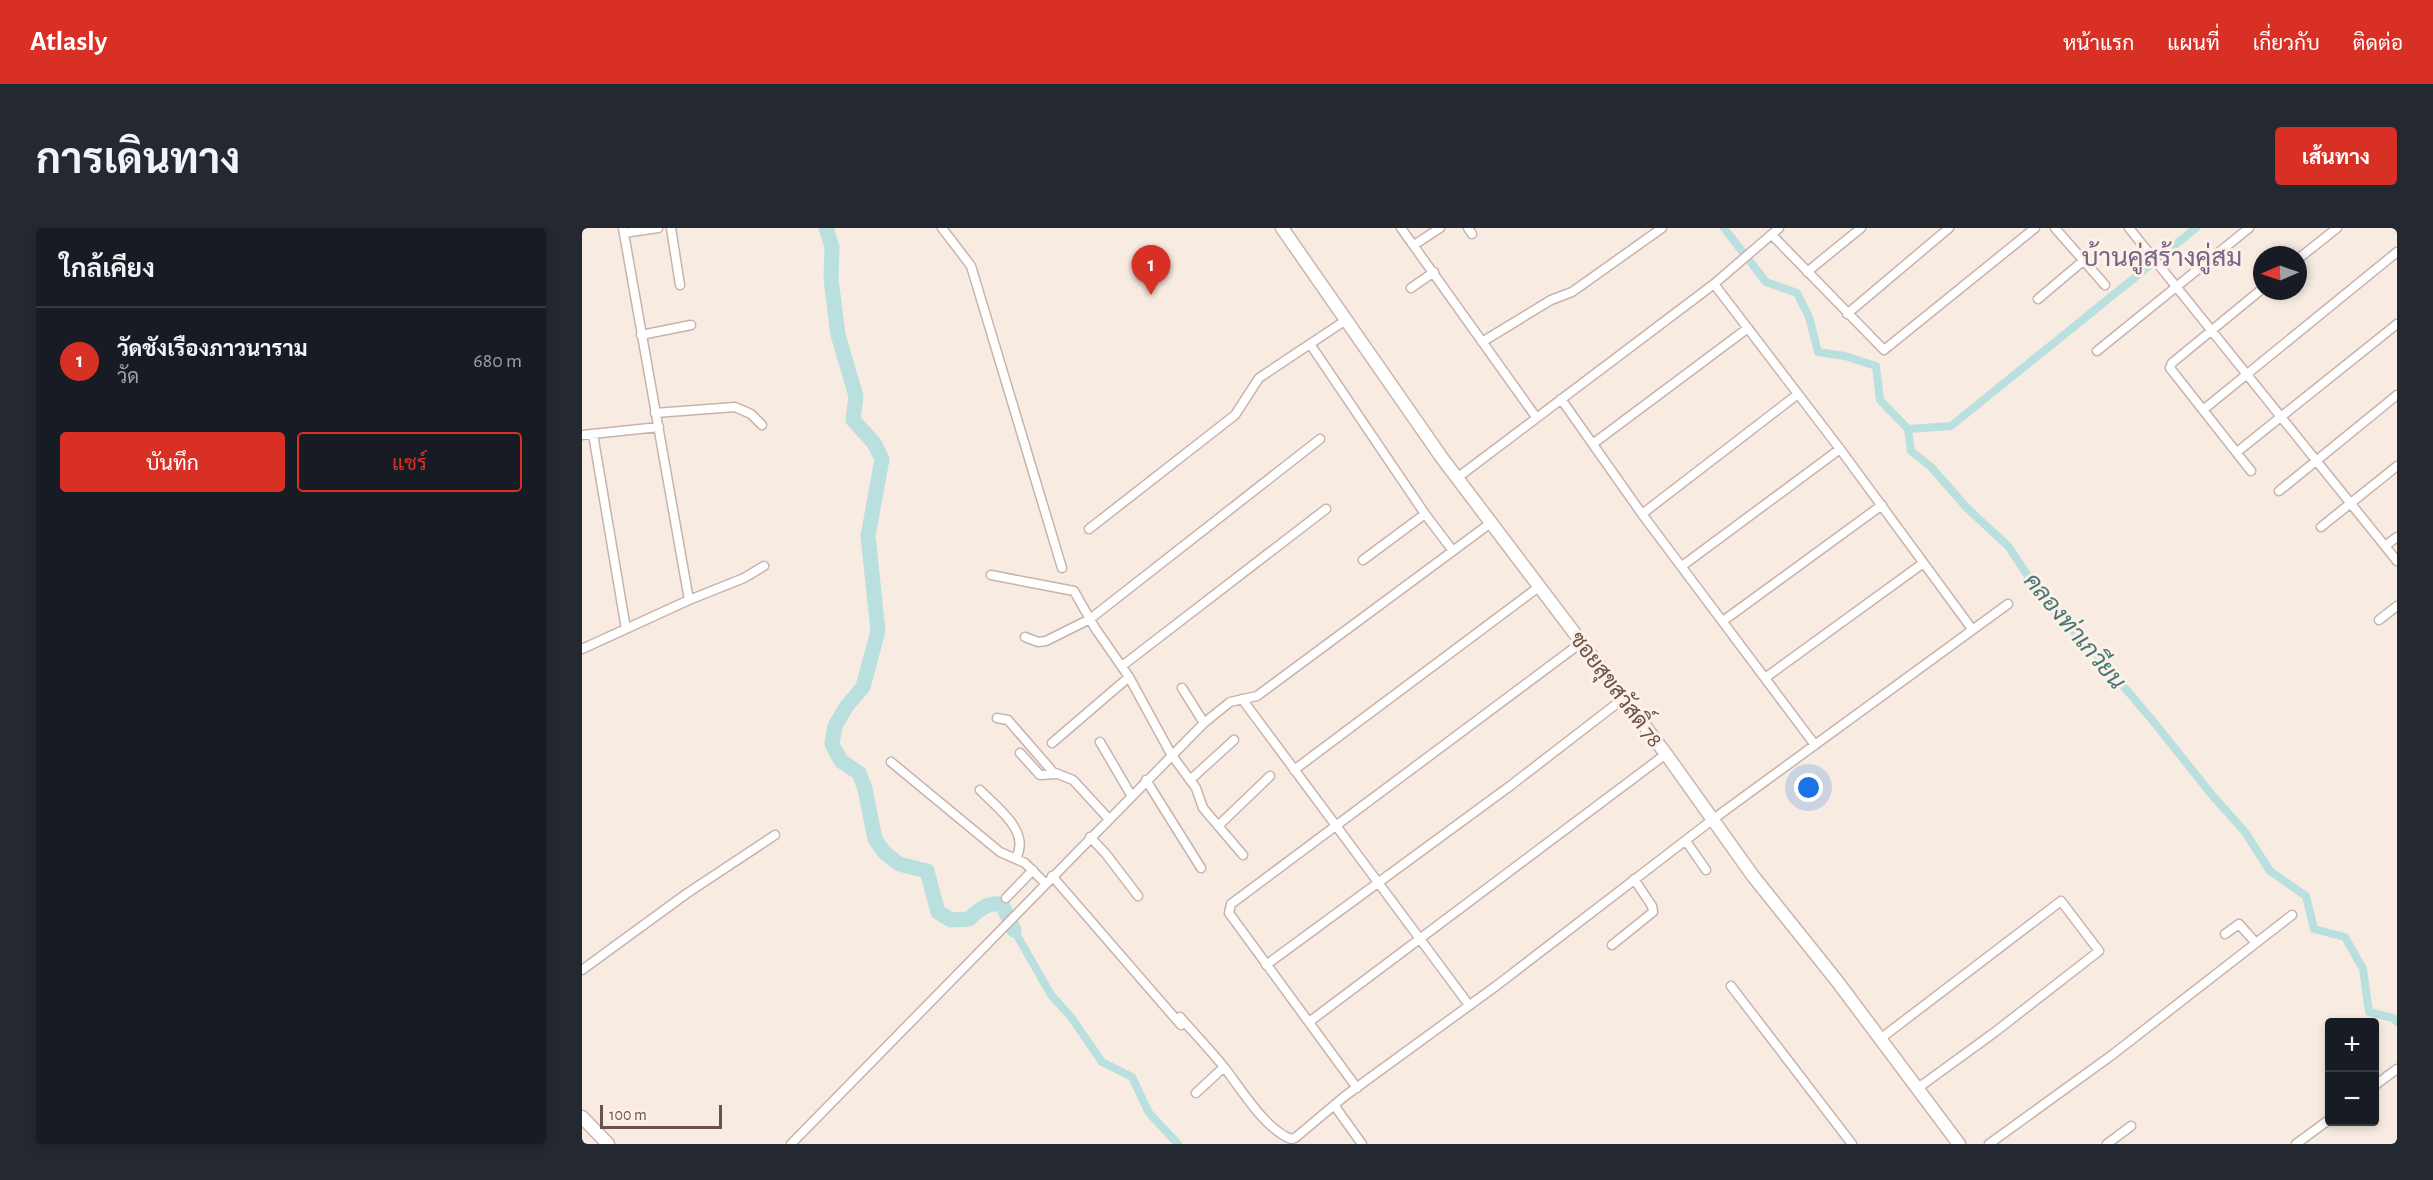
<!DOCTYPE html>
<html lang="th">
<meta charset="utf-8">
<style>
:root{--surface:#171b24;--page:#242831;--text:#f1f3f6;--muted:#9ea1a6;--line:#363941;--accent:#d93025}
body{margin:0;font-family:"Alegreya Sans",Sarabun,sans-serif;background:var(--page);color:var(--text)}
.controls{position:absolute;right:18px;bottom:18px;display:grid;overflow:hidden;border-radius:6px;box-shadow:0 3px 9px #0003}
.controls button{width:54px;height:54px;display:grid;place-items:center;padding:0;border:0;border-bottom:2px solid var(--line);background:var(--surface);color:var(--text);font:30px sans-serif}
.compass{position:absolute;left:1671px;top:18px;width:54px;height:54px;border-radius:50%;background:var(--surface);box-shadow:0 3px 9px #0003;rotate:268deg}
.scale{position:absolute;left:18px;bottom:15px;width:122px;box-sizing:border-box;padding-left:6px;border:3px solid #6c524c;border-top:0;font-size:16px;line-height:21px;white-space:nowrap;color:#6c524c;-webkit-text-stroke:4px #fcf0e7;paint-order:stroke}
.you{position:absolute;left:1227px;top:560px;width:21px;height:21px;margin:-15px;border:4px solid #fff;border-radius:50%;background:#1a73e8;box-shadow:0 0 0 9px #1a73e833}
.badge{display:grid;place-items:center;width:39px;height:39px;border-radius:50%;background:var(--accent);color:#fff;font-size:20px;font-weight:700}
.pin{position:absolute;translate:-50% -50px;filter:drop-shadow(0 2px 3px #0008)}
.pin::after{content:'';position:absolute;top:32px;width:21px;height:18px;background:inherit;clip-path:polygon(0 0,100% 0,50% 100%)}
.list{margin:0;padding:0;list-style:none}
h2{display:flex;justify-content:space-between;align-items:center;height:78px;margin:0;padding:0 24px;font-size:26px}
h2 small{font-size:20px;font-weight:400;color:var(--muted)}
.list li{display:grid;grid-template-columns:39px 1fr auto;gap:18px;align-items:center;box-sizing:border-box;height:108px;padding:0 24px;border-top:2px solid var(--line)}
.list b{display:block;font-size:22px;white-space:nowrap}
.list p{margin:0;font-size:20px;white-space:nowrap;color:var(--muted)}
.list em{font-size:20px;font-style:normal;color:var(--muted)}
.actions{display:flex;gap:12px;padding:18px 24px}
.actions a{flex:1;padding:14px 0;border:2px solid var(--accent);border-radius:6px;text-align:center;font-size:21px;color:var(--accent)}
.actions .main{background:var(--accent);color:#fff}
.map{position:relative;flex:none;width:1815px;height:916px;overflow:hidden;border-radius:6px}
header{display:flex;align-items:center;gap:36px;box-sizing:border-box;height:84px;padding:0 30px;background:var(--accent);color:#fff}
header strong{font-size:28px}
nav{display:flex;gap:33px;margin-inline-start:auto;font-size:21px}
.intro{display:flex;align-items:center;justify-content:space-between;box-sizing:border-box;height:144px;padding:0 36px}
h1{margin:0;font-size:42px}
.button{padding:15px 27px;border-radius:6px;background:var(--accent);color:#fff;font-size:21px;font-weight:700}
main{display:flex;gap:36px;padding:0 36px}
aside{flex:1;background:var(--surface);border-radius:6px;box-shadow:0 3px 9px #0003}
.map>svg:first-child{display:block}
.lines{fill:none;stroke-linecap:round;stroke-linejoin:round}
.canal{stroke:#b9dfde;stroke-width:8}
.river{stroke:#b9dfde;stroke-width:15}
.street-casing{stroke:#c7b3ab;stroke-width:11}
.secondary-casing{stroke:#ccb4ab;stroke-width:15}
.street{stroke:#fff;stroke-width:8}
.secondary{stroke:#fff;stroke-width:12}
.labels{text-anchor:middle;stroke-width:6;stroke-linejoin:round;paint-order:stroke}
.street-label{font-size:22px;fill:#6c524c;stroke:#fcf0e7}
.water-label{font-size:24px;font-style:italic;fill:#467777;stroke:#fcf0e7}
.quarter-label{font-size:26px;fill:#776489;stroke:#fcf0e7}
</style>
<header>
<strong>Atlasly</strong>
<nav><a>หน้าแรก</a><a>แผนที่</a><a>เกี่ยวกับ</a><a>ติดต่อ</a></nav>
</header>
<div class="intro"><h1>การเดินทาง</h1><a class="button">เส้นทาง</a></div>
<main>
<aside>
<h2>ใกล้เคียง<small></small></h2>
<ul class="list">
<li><span class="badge">1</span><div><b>วัดชังเรืองภาวนาราม</b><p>วัด</p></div><em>680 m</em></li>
</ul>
<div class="actions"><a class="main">บันทึก</a><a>แชร์</a></div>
</aside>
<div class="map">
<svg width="1815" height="916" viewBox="0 0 1815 916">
<rect width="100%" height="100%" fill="#f8ece2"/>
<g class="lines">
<path class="canal" d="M1142 0 1184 54 1215 65 1227 89 1236 124 1263 128 1294 138 1298 172 1326 201 1329 223 1349 239 1385 280 1426 318 1466 378 1514 426 1571 493 1630 567 1663 604 1688 643 1724 668 1732 701 1763 709 1781 741 1787 784 1811 790 1815 794
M1326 201 1369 198 1614 0
M432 702 469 767 489 789 520 834 550 849 567 885 596 916"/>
<path class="river" d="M244 0 250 19 249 51 256 107 274 168 271 192 292 215 300 231 286 308 296 403 281 459 264 479 253 498 250 516 259 533 277 545 283 561 293 611 302 624 317 636 345 643 356 684 369 692 387 691C398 681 405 674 420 676L432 702"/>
<defs>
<path id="street" d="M41 0 107 372
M89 0 98 57
M360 0 389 38 480 340
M819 0 954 189
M886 0 890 6
M1473 0 1523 57
M1547 0 1815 333
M42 5 76 0
M1190 7 1302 122 1453 0
M832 17 858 0
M1716 31 1755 0
M1225 44 1279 0
M1132 56 1258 221 1390 401
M829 60 852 44
M1456 71 1501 33
M1265 86 1367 0
M59 107 109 97
M900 114 969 72 990 64 1080 0
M728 116 843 286 871 323
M1515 123 1667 0
M979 171 1060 286 1233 517
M1621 182 1815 24
M73 185 153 179 169 186 180 197
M11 206 44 401
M0 207 77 199
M1012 215 1166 100
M1655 224 1815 96
M1669 243 1588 140 1590 135 1680 61
M875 250 1132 56 1197 0
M1697 263 1815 167
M1060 286 1216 166
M1739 299 1815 238
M507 301 653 187 677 150 764 92
M1803 318 1815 309
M781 332 843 286
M1100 338 1258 221
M409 347 492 363 513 400 547 449 589 526 614 560 621 580 661 627
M1797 392 1815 378
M1141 393 1300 277
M443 409 456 414 464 413 508 391 738 211
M0 421 107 372 162 350 182 338
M540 438 744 281
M1183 450 1340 336
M600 460 622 495
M660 471 887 777
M415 490 426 492 471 544 491 552 526 590
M518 514 549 567
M470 515 547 449
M438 525 458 547 474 546
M309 534 418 624 443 635 463 655
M712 542 958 358
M564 552 619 640
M608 552 652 512
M398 562C414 579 449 603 434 630
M636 598 688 548
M508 609 524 626 556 668
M1104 613 1124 642
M470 648 599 797
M424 670 451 642
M1643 706 1657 696 1674 715
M1030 717 1071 684 1070 678 1052 651
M684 737 928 558 1042 470
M0 742 104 666 193 607
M1149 758 1270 916
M598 789C613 806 628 822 642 839 659 861 683 901 709 911L713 910 763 868 914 758 1130 592 1426 376
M727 794 1084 526
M1298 811 1479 673 1517 723 1413 804 1336 860
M1792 858 1815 841
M775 860 647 685 649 676 1000 414
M614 865 642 839
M752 877 780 916
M209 916 622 495 648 474 675 468 910 294
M1407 916 1530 827 1710 687
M1525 916 1549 898
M1714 916 1748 891"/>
<path id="secondary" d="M700 0 860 230 1084 526 1171 648 1255 753 1377 916
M0 889 26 916"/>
</defs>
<use href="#street" class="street-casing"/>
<use href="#secondary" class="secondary-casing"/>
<use href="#street" class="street"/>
<use href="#secondary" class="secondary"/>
</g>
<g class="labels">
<g class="street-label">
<text transform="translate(1035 461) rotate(53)" y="8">ซอยสุขสวัสดิ์ 78</text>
</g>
<g class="water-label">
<text transform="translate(1493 403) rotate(50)" y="8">คลองท่าเกวียน</text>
</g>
<g class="quarter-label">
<text x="1580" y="38">บ้านคู่สร้างคู่สม</text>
</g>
</g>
</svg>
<div class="controls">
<button>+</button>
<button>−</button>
</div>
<svg class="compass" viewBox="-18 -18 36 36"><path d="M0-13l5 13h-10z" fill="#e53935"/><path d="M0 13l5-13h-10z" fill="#9ea1a6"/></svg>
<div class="scale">100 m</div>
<div class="you"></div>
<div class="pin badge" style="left:569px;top:67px">1</div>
</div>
</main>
